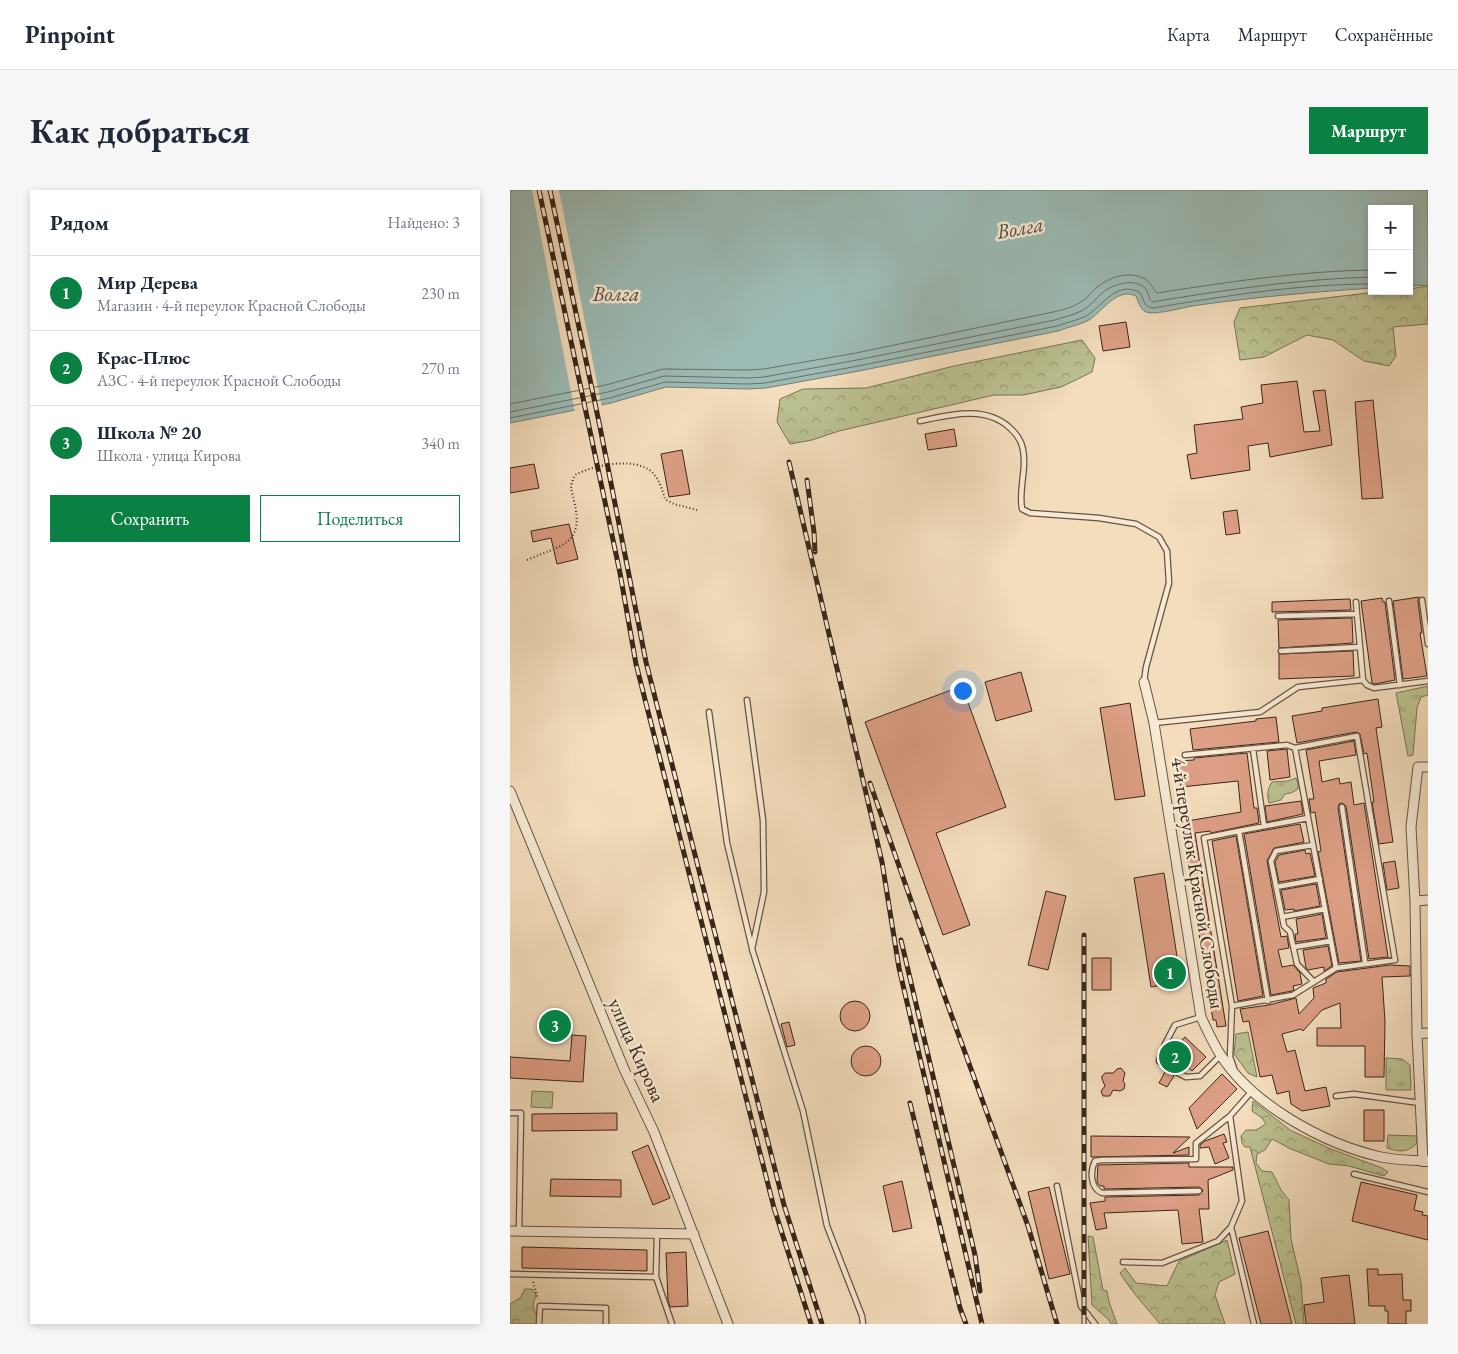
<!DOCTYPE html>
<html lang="ru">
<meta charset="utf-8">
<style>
:root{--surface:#fff;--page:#f6f6f7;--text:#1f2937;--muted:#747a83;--line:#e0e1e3;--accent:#0b8043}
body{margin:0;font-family:"EB Garamond",serif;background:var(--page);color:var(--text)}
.controls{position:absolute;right:15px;top:15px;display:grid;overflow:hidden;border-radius:0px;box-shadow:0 2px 8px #0003}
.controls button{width:45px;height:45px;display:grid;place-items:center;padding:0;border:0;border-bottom:1px solid var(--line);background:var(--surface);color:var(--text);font:25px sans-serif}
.you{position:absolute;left:452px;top:500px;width:18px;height:18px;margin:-12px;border:4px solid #fff;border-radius:50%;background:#1a73e8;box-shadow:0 0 0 8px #1a73e833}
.badge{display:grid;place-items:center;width:32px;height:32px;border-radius:50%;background:var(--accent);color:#fff;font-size:16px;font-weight:700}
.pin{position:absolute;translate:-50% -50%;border:2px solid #fff;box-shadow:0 1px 5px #0006}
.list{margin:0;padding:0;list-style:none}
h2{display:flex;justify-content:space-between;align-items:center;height:65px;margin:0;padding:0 20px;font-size:21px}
h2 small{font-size:16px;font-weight:400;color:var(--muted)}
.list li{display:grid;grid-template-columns:32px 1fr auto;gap:15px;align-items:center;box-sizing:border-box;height:75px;padding:0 20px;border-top:1px solid var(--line)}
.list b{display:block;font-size:19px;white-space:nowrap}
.list p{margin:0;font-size:16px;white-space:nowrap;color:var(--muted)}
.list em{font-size:16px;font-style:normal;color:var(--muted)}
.actions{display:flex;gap:10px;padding:15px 20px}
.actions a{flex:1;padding:11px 0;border:1px solid var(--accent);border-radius:0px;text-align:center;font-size:18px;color:var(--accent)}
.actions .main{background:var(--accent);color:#fff}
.map{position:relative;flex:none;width:918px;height:1134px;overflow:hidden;border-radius:0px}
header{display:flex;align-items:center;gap:30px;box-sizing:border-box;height:70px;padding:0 25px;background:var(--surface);border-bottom:1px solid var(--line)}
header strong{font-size:24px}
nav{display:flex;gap:28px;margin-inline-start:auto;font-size:18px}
.intro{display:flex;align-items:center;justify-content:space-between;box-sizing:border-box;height:120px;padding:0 30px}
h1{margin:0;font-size:35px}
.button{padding:12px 22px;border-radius:0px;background:var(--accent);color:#fff;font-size:18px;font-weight:700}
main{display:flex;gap:30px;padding:0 30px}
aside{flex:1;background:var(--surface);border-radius:0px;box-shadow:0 2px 8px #0003}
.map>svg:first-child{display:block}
.grass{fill:url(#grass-tufts);stroke:#7a7356}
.forest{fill:url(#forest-crowns);stroke:#7a7356}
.pitch{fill:#bbc191;stroke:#7a7356}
.water{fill:#9cbbb5;stroke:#757f77}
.pier{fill:#f3ddbc}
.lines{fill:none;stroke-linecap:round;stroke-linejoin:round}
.shore{stroke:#6b7068;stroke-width:1}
.building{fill:#dd9f85;stroke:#3a251b}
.service-casing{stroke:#685343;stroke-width:7}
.minor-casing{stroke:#685343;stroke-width:11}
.tertiary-casing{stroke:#685343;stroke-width:12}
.path{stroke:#3a251b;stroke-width:2;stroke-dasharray:1 2.5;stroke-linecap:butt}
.service{stroke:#f7e9d3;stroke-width:4.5}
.minor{stroke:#f7e9d3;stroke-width:9}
.tertiary{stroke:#f7e9d3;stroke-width:10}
.rail-casing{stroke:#3a251b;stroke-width:5}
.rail{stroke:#f7e9d3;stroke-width:3;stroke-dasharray:9;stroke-linecap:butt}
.labels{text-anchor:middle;stroke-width:5;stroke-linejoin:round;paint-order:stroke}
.street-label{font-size:20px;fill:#3a251b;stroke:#f7e9d3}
.water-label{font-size:21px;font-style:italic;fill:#524a42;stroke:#f7e9d3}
</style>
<header>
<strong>Pinpoint</strong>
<nav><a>Карта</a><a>Маршрут</a><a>Сохранённые</a></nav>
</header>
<div class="intro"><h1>Как добраться</h1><a class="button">Маршрут</a></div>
<main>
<aside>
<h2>Рядом<small>Найдено: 3</small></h2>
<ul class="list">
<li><span class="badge">1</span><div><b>Мир Дерева</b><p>Магазин · 4-й переулок Красной Слободы</p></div><em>230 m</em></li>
<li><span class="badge">2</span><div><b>Крас-Плюс</b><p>АЗС · 4-й переулок Красной Слободы</p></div><em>270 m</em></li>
<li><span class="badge">3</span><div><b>Школа № 20</b><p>Школа · улица Кирова</p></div><em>340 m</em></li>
</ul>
<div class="actions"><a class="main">Сохранить</a><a>Поделиться</a></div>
</aside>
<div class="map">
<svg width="918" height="1134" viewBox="0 0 918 1134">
<defs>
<pattern id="grass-tufts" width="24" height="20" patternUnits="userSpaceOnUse" patternTransform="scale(1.25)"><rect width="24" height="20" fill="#bbc191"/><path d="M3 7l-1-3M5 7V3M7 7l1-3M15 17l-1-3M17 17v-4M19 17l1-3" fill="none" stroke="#999d76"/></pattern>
<pattern id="forest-crowns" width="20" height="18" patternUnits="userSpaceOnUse" patternTransform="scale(1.25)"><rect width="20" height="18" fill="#bbc191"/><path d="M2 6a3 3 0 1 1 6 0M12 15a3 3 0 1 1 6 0" fill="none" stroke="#999d76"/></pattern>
</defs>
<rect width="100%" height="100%" fill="#f3ddbc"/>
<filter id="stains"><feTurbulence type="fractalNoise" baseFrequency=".004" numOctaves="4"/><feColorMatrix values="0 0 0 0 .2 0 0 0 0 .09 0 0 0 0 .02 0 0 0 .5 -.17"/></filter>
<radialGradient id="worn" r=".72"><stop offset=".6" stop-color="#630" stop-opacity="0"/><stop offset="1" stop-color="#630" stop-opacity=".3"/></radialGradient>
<path class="grass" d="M918 496V505L911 507 907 518 903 565 898 566 886 503Z
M786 588 788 594V599L781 603 775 604 771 610 759 613C757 605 757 600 762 592L778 591Z
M876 868 892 869 900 875 901 900H876Z
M878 945 907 946V953C898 963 889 962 877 958Z"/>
<path class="forest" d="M918 96V134L883 137 886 166 879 176 854 171 823 150 797 145 754 167 730 170 724 132 730 118 875 101H899V99Z
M572 150 585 168 582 182 551 197 513 205H484L329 241 302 250 280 254 267 232 270 209 293 199 356 198 444 176Z
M738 842 747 887 738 883 724 864 726 844Z
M743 911 780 940 821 959 872 978 878 982 874 986 839 976 819 974 781 959 762 949 755 960 747 964 746 973 752 981 762 982 771 1000 779 1010 781 1049 791 1092 794 1134H786L740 957H735L732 953 731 946 736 940H746L756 934 752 928 742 921Z
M578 1046 583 1047 593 1100 597 1101 599 1112 607 1134H601L598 1129 582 1115Z
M717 1050 725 1084 709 1092 705 1105 715 1134H650C636 1117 621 1101 610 1083L615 1078 626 1093 657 1096 669 1071Z
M15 1099H22L26 1104 23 1115 29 1134H0V1114L10 1108Z"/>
<path class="pitch" d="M22 901 43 902 42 918 21 917Z"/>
<path class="water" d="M0 0H918V95L899 96V19H862V98C804 102 746 107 689 115 678 116 644 126 636 122 630 119 628 111 626 106 607 97 593 121 579 130 570 135 558 137 548 141L349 181 256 198 238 199 156 197 101 213 0 233Z"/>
<path class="pier" d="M22 0H49L92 218 65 223Z"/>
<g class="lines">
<path class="shore" d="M0 214 96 195 153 179 237 180 254 179 346 163 543 122C552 120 561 118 569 113 578 109 582 100 590 95 602 86 621 81 635 89 641 93 643 99 647 103 718 92 790 81 862 80
M0 222 98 202 154 186 237 188 254 187 347 170 545 130C554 127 563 125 571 121 580 117 585 109 592 103 602 94 626 87 636 99 638 102 639 107 640 110L642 112C715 100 788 89 862 87
M0 228 100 208 155 192 238 194 255 193 348 176 547 136C555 133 565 131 574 127 592 118 605 90 629 102 635 108 632 117 643 118 715 106 788 94 862 94"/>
</g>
<path class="building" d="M616 132 620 157 593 161 589 136Z
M787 191 794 242 810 241 803 201 815 200 822 255 760 267 758 253 738 256 740 280 681 289 677 265 687 263 684 235 733 229 731 217 753 213 751 195Z
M863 210 873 308 852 309 845 212Z
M444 239 447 256 418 260 415 244Z
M172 260 180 304 159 307 151 264Z
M24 274 29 298 0 303V278Z
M727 320 730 343 716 345 713 322Z
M59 334 68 369 47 374 41 348 23 352 21 341Z
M909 407 908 411 912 443H910L917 486 893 489 883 411Z
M872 408 873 412H875L885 490 865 494 862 493 851 411Z
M840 409 841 420 762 422V412Z
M842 428 843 453 769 458 768 430Z
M843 461 844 486 769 489V464Z
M511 482 522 521 486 531 475 492Z
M452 496 496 617 426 643 460 735 433 745 355 532Z
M868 509 872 537 866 538 883 652 869 654 862 612H864L857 563 854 564 850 544 846 542 787 553 782 526 812 521V518Z
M620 513 635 606 605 610 590 518Z
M766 527 769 552 683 560 680 539 746 531V529Z
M844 551 846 565 809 571 812 592 829 588 830 594 841 592 844 615 854 613 878 767 859 769 836 616 832 613 829 614 828 618 851 771 829 773 808 662 811 661 805 622 801 623 799 609H804L796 560Z
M777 559 780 587 760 590 757 561Z
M737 563 744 618H747L749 633 701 643 700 641 685 643 716 836 707 837 706 830H703L671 632 731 622 728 591 671 597 668 571 684 570V568Z
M791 611 793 624 757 632 755 616Z
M790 634 794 652 764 658 757 671 771 747 777 746 779 758 768 760 772 777 783 775 790 783 792 794 783 796 784 800 782 801 761 805 734 644Z
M726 646 753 806 728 811 702 651Z
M795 660 796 664 800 663 805 686 769 692 765 672 769 665Z
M885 671 889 698 877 700 873 673Z
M654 683 671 792 641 797 624 688Z
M806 694 810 716 784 721V719L775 720 771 700Z
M536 701 556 706 538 780 518 775Z
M812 724 816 748 786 752 785 744H788L786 729Z
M818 756 822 776 814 781V777L798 780 796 778 793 760Z
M582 768H601V800H582Z
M880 775 900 776V786L872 787 875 831 874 887H855V856H807V838H831L830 813 812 820 793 841 791 839 772 844 777 862 785 860 795 901 816 897 820 916 792 921 781 914 779 901 767 904 762 885 750 887 739 831 733 832 730 819 759 815 786 808 789 824 804 808 803 798 816 793V789L827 782Z
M330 826a15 15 0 1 1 30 0a15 15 0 1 1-30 0Z
M279 832 285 855 277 857 271 834Z
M62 845 76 846 73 892 0 888V867L60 871Z
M675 847 696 867 682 881 672 872 668 879 663 880 662 883 664 886 657 897 649 893 656 880 659 881 662 879 660 873 665 865 661 861Z
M341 871a15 15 0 1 1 30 0a15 15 0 1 1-30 0Z
M611 878 615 883 613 891 615 894 614 899 610 901 603 900 600 906H593L591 901 595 896 592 889V886L595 883H603L607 879Z
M712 884 727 899 687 939 679 918Z
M854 920H874V951H854Z
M107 923V940L22 941V924Z
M714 944 717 952 713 953 719 968 705 974 699 957 690 958V955L695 951Z
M581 946 680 947 663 963 679 957V965L581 967Z
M138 955 160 1008 143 1015 122 962Z
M679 973V977H723V980L698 990 699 1019H689L693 1052 672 1054 668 1020 594 1023 597 1038 586 1040 580 1013 595 1011V1007L689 1005 693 1001 692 999 689 997 594 999V996H590L587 992 588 975Z
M41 989 111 990V1007L40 1006Z
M392 991 402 1038 383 1042 373 996Z
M851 992 907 1005 904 1020 913 1022 912 1025 918 1026V1050L842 1031Z
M539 997 560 1084 539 1089 518 1002Z
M758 1041 782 1134H751L729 1048Z
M12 1057 137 1060V1081L12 1078Z
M176 1062 178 1116 160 1117 158 1110 156 1063Z
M857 1079H868V1085L892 1084 893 1110H901V1121H896V1134H878V1121H875V1116H859Z
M839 1085 845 1134H796L794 1115 814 1112 811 1088Z"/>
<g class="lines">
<defs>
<path id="service" d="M410 231C440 225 475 215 500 238 511 248 514 257 514 272 514 288 509 303 512 319L520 323 589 328 626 334 649 347 657 361 659 393 636 477 634 492
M912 410 918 454
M879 411 890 495
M846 412 847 424
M768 426 847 424 853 490
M771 461 850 457
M237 510 253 630 254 702 242 759 293 921 317 1036 352 1126 353 1134
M199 522 217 653 242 758
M644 533 750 522 788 497 853 490 857 495 864 498 918 491
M743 559 754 636
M675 565 777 555 785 558
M832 617 855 772
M729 641 798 628
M803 655 766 661 761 671 774 736 780 742 787 774 804 792
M766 697 810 689
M772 727 815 719
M784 757 821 751
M722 816 783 805 826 778 885 770 847 546 785 558 826 778
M658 877 649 871 655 854 665 835 691 827
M724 878 720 867 722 816 694 648 729 641 758 811
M666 882 676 887 690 886 711 865
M742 901 720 926 732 1011 721 1037 744 1134
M826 906 844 904 910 913
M0 923H11L9 1041
M844 984 918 1002
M547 996 571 1116 585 1134
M689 1001 592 1003C580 998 580 981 585 971L592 970 686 969V953L720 926
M613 1072 652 1073 708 1051 721 1037
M0 1084 146 1087 147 1044
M146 1087 162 1134
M29 1134 30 1116 96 1118V1134"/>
<path id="minor" d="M634 492 644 533 691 827C697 840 703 853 710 864 742 915 814 954 871 967 885 970 899 970 913 971L907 844 905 711 901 637 908 577H918
M0 601 114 879 144 942 218 1134
M905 711 918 710
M907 844 918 843
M0 1041 184 1044"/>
<path id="tertiary" d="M913 971H918"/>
</defs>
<use href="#service" class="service-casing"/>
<use href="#minor" class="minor-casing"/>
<use href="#tertiary" class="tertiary-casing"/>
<path class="path" d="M17 370C51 355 75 355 64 311 61 297 59 298 65 285 84 275 119 268 138 279 148 285 152 299 155 309L164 314 187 320
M23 1092 28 1109"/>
<use href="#service" class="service"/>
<use href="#minor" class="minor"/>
<use href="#tertiary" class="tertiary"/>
<defs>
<path id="rail" d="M29 0 110 383 126 474 264 1018 301 1134
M40 0 90 237 136 472 274 1015 312 1134
M279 272 372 672 389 778 472 1134
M297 290 304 342 305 362
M360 593 433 802 518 1036 547 1134
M391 750 465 1065 470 1101
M400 913 450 1118 456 1134
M574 1134V745"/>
</defs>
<use href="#rail" class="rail-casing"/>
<use href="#rail" class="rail"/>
</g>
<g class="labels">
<g class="street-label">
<text transform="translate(688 693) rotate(81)" y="7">4-й переулок Красной Слободы</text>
<text transform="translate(127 860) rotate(66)" y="7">улица Кирова</text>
</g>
<g class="water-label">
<text transform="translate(510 38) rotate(-10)" y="7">Волга</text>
<text x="106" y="111">Волга</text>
</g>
</g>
<rect width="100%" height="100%" filter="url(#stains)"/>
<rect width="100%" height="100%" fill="url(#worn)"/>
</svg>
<div class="controls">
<button>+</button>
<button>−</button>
</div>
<div class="you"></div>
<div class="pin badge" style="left:660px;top:783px">1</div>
<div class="pin badge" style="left:665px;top:867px">2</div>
<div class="pin badge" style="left:45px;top:836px">3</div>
</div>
</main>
